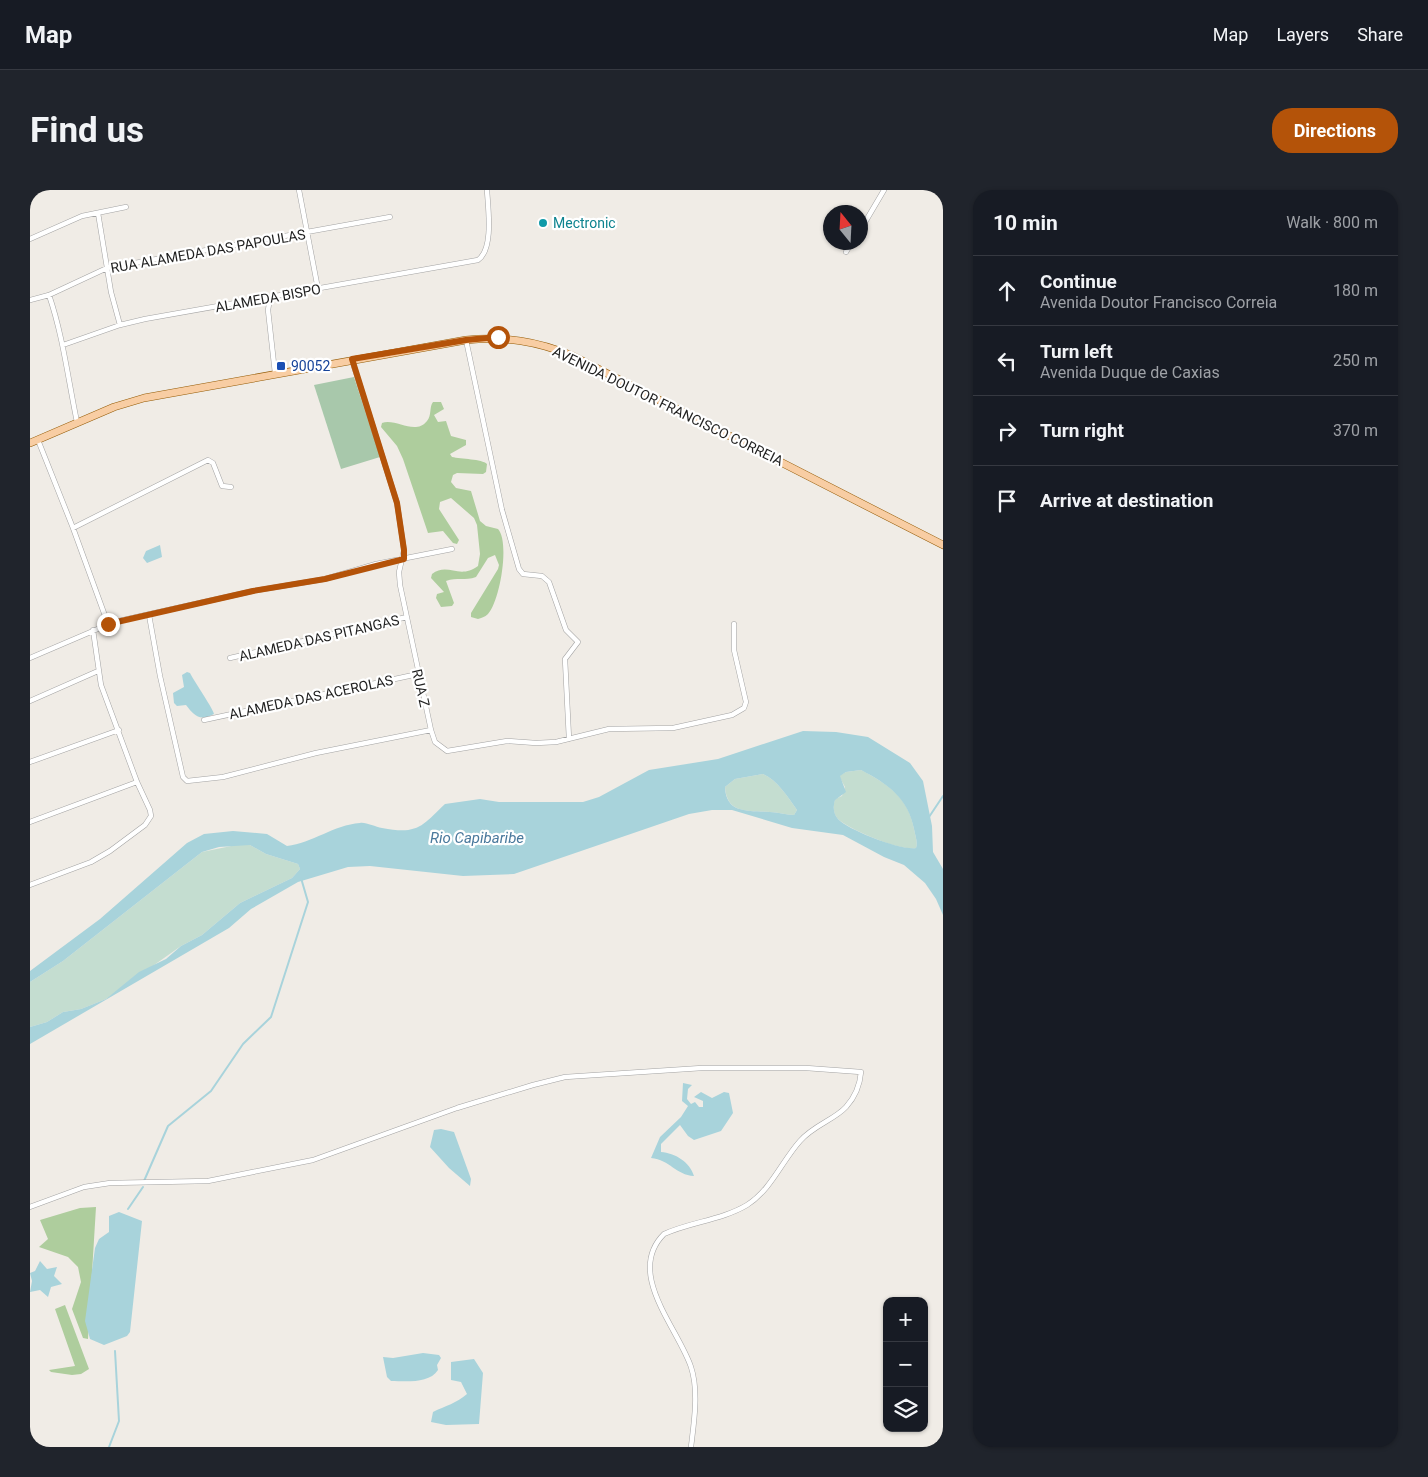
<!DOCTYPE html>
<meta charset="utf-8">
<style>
:root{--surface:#171b24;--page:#20242c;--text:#f1f3f6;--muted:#9ea1a6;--line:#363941;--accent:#b45309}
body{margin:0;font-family:Roboto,sans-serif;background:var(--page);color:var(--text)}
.controls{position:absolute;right:15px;bottom:15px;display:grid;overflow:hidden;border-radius:10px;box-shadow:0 1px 4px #0004}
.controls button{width:45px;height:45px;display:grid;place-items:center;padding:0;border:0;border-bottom:1px solid var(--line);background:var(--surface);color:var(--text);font:25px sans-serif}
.compass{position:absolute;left:793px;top:15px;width:45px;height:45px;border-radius:50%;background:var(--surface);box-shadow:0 1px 4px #0004;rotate:342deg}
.stop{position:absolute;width:15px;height:15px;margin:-11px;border:4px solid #b45309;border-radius:50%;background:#fff}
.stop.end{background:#b45309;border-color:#fff;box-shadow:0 1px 5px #0008}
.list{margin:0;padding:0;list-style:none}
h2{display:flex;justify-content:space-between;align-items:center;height:65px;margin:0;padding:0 20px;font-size:21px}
h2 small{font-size:16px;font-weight:400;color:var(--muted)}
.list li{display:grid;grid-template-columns:32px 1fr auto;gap:15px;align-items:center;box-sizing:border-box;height:70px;padding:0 20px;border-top:1px solid var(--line)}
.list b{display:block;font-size:19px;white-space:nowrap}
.list p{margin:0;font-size:16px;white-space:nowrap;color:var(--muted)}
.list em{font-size:16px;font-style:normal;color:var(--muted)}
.icon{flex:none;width:28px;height:28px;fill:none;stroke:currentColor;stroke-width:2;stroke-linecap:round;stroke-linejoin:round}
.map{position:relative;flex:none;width:913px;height:1257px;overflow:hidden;border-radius:20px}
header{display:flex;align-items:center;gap:30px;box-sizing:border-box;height:70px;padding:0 25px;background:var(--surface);border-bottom:1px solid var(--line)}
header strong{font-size:24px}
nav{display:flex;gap:28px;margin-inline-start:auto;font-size:18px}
.intro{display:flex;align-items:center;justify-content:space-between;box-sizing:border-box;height:120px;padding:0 30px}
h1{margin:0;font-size:35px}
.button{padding:12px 22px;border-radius:20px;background:var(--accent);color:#fff;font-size:18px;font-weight:700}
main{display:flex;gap:30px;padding:0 30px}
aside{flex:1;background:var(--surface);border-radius:20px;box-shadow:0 1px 4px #0004}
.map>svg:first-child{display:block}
.forest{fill:#aecd9d}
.wetland{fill:#c4ddd0}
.cemetery{fill:#a8c8ab}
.water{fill:#a8d3db;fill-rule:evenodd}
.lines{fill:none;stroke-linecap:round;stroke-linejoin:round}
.stream{stroke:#a8d3db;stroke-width:2}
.minor-casing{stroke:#a3a3a3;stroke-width:5.5}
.primary-casing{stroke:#945b06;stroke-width:8}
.minor{stroke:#fff;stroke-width:4.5}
.primary{stroke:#f8cda3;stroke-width:7}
.route{stroke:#b45309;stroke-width:6}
.culture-dot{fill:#0f9aa8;stroke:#fff;stroke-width:2}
.transit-dot{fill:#1a4fb4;stroke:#fff;stroke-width:2}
.labels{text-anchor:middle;stroke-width:4.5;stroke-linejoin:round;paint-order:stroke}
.culture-label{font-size:14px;fill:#0d838f;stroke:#fff;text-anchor:start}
.street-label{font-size:14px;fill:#1f1f1f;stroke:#fff}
.transit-label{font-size:14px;fill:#164399;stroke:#fff;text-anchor:start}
.water-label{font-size:15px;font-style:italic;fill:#49789c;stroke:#fff}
</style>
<header>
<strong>Map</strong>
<nav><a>Map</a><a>Layers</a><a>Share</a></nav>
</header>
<div class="intro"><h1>Find us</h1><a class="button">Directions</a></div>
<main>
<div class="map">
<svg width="913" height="1257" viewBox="0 0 913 1257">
<rect width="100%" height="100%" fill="#f0ece6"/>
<path class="forest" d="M403 212H411L414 219 404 225 408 232 416 231 421 246 436 250V255L420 264 422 267C431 269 452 269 457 274L456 282 453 284 427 283 423 285 421 292 426 298 441 301 450 331 456 336 468 339C480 352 470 411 458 424 455 427 451 428 448 429L441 427V423L468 379 469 375 465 365 458 368 446 387C435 391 427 387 416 391L424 413 422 416 411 417 406 408 407 404 414 402 401 388 402 384C418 372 429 390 448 376L450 364 447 335 444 328 421 308 410 312 409 319 429 350 427 354 423 353 413 341 398 343 373 269 367 256 351 237 352 233C366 228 385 246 397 231 402 225 399 217 403 212Z
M66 1017 58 1149 53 1148 42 1119 51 1092 48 1077 38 1067 9 1057 18 1049 10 1030 50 1018Z
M35 1115 59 1179 51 1184 42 1185 21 1182 19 1180 45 1176 25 1119Z"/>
<path class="wetland" d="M831 580C858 594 878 607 884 639 885 645 888 652 886 658 872 662 817 639 807 628 803 622 803 616 805 609L812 606 815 597 809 586 816 582Z
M733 584C747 590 758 607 767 620L764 625C756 625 748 622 740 622 719 620 697 625 695 597L705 589Z
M211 654 220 655 236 664 268 674 270 679 262 688 210 713 172 745 151 756 76 809 51 819 33 822 17 832 0 837V792L33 771 172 662Z"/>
<path class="cemetery" d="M324 187 350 267 311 279 284 195Z"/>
<path class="water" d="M130 355 132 367 117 373 113 368 116 361Z
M157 482 160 483C164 491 184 520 184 524 169 532 164 525 156 515L147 516 144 513 143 503 154 497 152 485Z
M773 541 806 542 838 547 880 573 893 591 902 636 903 662 913 679V725L906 709 895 693 874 675 854 667 813 645 762 638 702 620H682L659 624 484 684 433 686 340 676 318 677 268 692 221 719 199 738 0 854V837L17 832 33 822 51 819 76 809 109 782 136 769 151 756 172 745 210 713 262 688 270 679 268 674 236 664 220 655 189 657 172 662 33 771 0 792V781L70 729 157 653 174 644 203 641 237 644 257 656C282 653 304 635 330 633 336 632 345 637 352 638 388 645 392 636 415 614L450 609 469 612H553L569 607 619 580 688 569ZM831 580C858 594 878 608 884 639 885 645 888 652 886 658 872 661 818 640 808 629 803 623 803 616 805 610L816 602 810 586 816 582ZM733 584C747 590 758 607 767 620L764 625C756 625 748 622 740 622 720 620 696 625 695 597L705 589Z
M653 893 662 895 658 899 657 909 661 914 665 912 669 917H673V911L664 907 671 902 682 908 694 902 699 903 703 923 691 941 664 950 658 946 650 935 631 954V962C645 963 660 972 664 986 646 985 640 970 621 968L630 947 651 927 658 916 652 911Z
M411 939 424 942 441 989 440 996 419 978 400 957 404 940Z
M89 1022 112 1031 100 1142 97 1146 74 1155 60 1149 55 1131 65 1058 69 1049 79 1042V1026Z
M10 1071 17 1079 27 1077 24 1086 32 1094 21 1097 18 1107 10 1100 0 1102 2 1091 0 1083 5 1081Z
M393 1163 409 1165 411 1168 407 1175 408 1180C399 1194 376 1191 361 1191L357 1187 353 1167 363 1168Z
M444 1169 453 1183 449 1234 416 1235 401 1232 403 1222C415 1216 427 1213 437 1204L431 1192 421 1190V1172Z"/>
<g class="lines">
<path class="stream" d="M899 627 913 606
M114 991 138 936 181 901 213 854 241 827 278 712 271 688
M98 1019 113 997
M79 1257 89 1231 85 1161"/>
<defs>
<path id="minor" d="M269 0 288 99
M68 23 81 102 90 135
M831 39 854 0
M0 49 52 26 96 17
M816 62 822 52
M19 105C33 146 38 189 47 232
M240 108 238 120 245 183
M0 110 19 105 77 78 360 27
M436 150 472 320 489 379 493 384 512 386 519 392 536 440 548 452 535 469 539 549
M33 155 90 135 115 129 448 70C464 59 458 18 457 0
M322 170 367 313 374 360 369 382 370 395 401 540 405 552 417 561 477 551 506 553 526 552 579 539 643 538 702 525 714 518 716 512 704 460V434
M8 250 43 338 78 434
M43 338 178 270 183 273 192 296 201 297
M119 425 130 486 153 587 157 591 193 587 286 563 401 540
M0 468 84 432 223 401 295 389 346 374 422 359
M200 468 377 427
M0 511 68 481
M174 530 388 484
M0 572 89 540
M0 632 107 592
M0 695 61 672 80 661 115 635 121 626 120 620 107 592 71 495 63 440
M0 1017 54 997 80 993 178 991 283 970 427 918 503 895 535 887 672 878H776L831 882C830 895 825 907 816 917 804 930 784 935 770 951 752 971 741 1000 717 1015 692 1030 660 1032 634 1044 595 1083 648 1138 661 1177 669 1201 664 1232 661 1257"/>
<path id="primary" d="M0 253 84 217 114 208 436 150C474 146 507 151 543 166L913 355"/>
</defs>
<use href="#minor" class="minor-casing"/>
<use href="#primary" class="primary-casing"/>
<use href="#minor" class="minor"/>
<use href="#primary" class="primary"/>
</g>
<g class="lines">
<path class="route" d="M78 434 223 401 295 389 374 369V360L367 313 322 169 436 150 468 147"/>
</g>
<circle class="culture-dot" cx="513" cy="33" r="5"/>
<rect class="transit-dot" x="246" y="171" width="10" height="10" rx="2.5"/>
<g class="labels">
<g class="culture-label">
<text x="523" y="38">Mectronic</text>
</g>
<g class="street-label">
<text transform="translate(178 61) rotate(-10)" y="5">RUA ALAMEDA DAS PAPOULAS</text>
<text transform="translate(238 108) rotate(-10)" y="5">ALAMEDA BISPO</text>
<text transform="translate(638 216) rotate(26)" y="5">AVENIDA DOUTOR FRANCISCO CORREIA</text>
<text transform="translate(289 448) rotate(-13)" y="5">ALAMEDA DAS PITANGAS</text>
<text transform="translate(391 498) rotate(77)" y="5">RUA Z</text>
<text transform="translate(281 507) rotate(-12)" y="5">ALAMEDA DAS ACEROLAS</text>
</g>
<g class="transit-label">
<text x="261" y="181">90052</text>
</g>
<g class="water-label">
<text x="447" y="653">Rio Capibaribe</text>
</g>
</g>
</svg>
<div class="controls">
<button>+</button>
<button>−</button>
<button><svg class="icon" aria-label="layers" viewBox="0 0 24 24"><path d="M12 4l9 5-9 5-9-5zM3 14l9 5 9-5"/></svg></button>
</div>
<svg class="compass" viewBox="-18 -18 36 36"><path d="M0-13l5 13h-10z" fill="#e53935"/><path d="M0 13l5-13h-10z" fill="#9ea1a6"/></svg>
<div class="stop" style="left:468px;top:147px"></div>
<div class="stop end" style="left:78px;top:434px"></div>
</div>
<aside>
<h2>10 min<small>Walk · 800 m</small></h2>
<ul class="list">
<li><svg class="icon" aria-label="ahead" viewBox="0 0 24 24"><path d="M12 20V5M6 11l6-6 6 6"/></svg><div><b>Continue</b><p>Avenida Doutor Francisco Correia</p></div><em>180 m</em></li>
<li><svg class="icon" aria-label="left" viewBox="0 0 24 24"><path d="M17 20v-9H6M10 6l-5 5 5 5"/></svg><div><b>Turn left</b><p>Avenida Duque de Caxias</p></div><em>250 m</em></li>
<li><svg class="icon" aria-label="right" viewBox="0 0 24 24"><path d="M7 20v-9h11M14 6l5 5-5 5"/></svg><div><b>Turn right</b></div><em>370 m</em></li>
<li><svg class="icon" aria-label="arrive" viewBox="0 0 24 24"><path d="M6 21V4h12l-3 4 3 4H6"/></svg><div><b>Arrive at destination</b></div></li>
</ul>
</aside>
</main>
